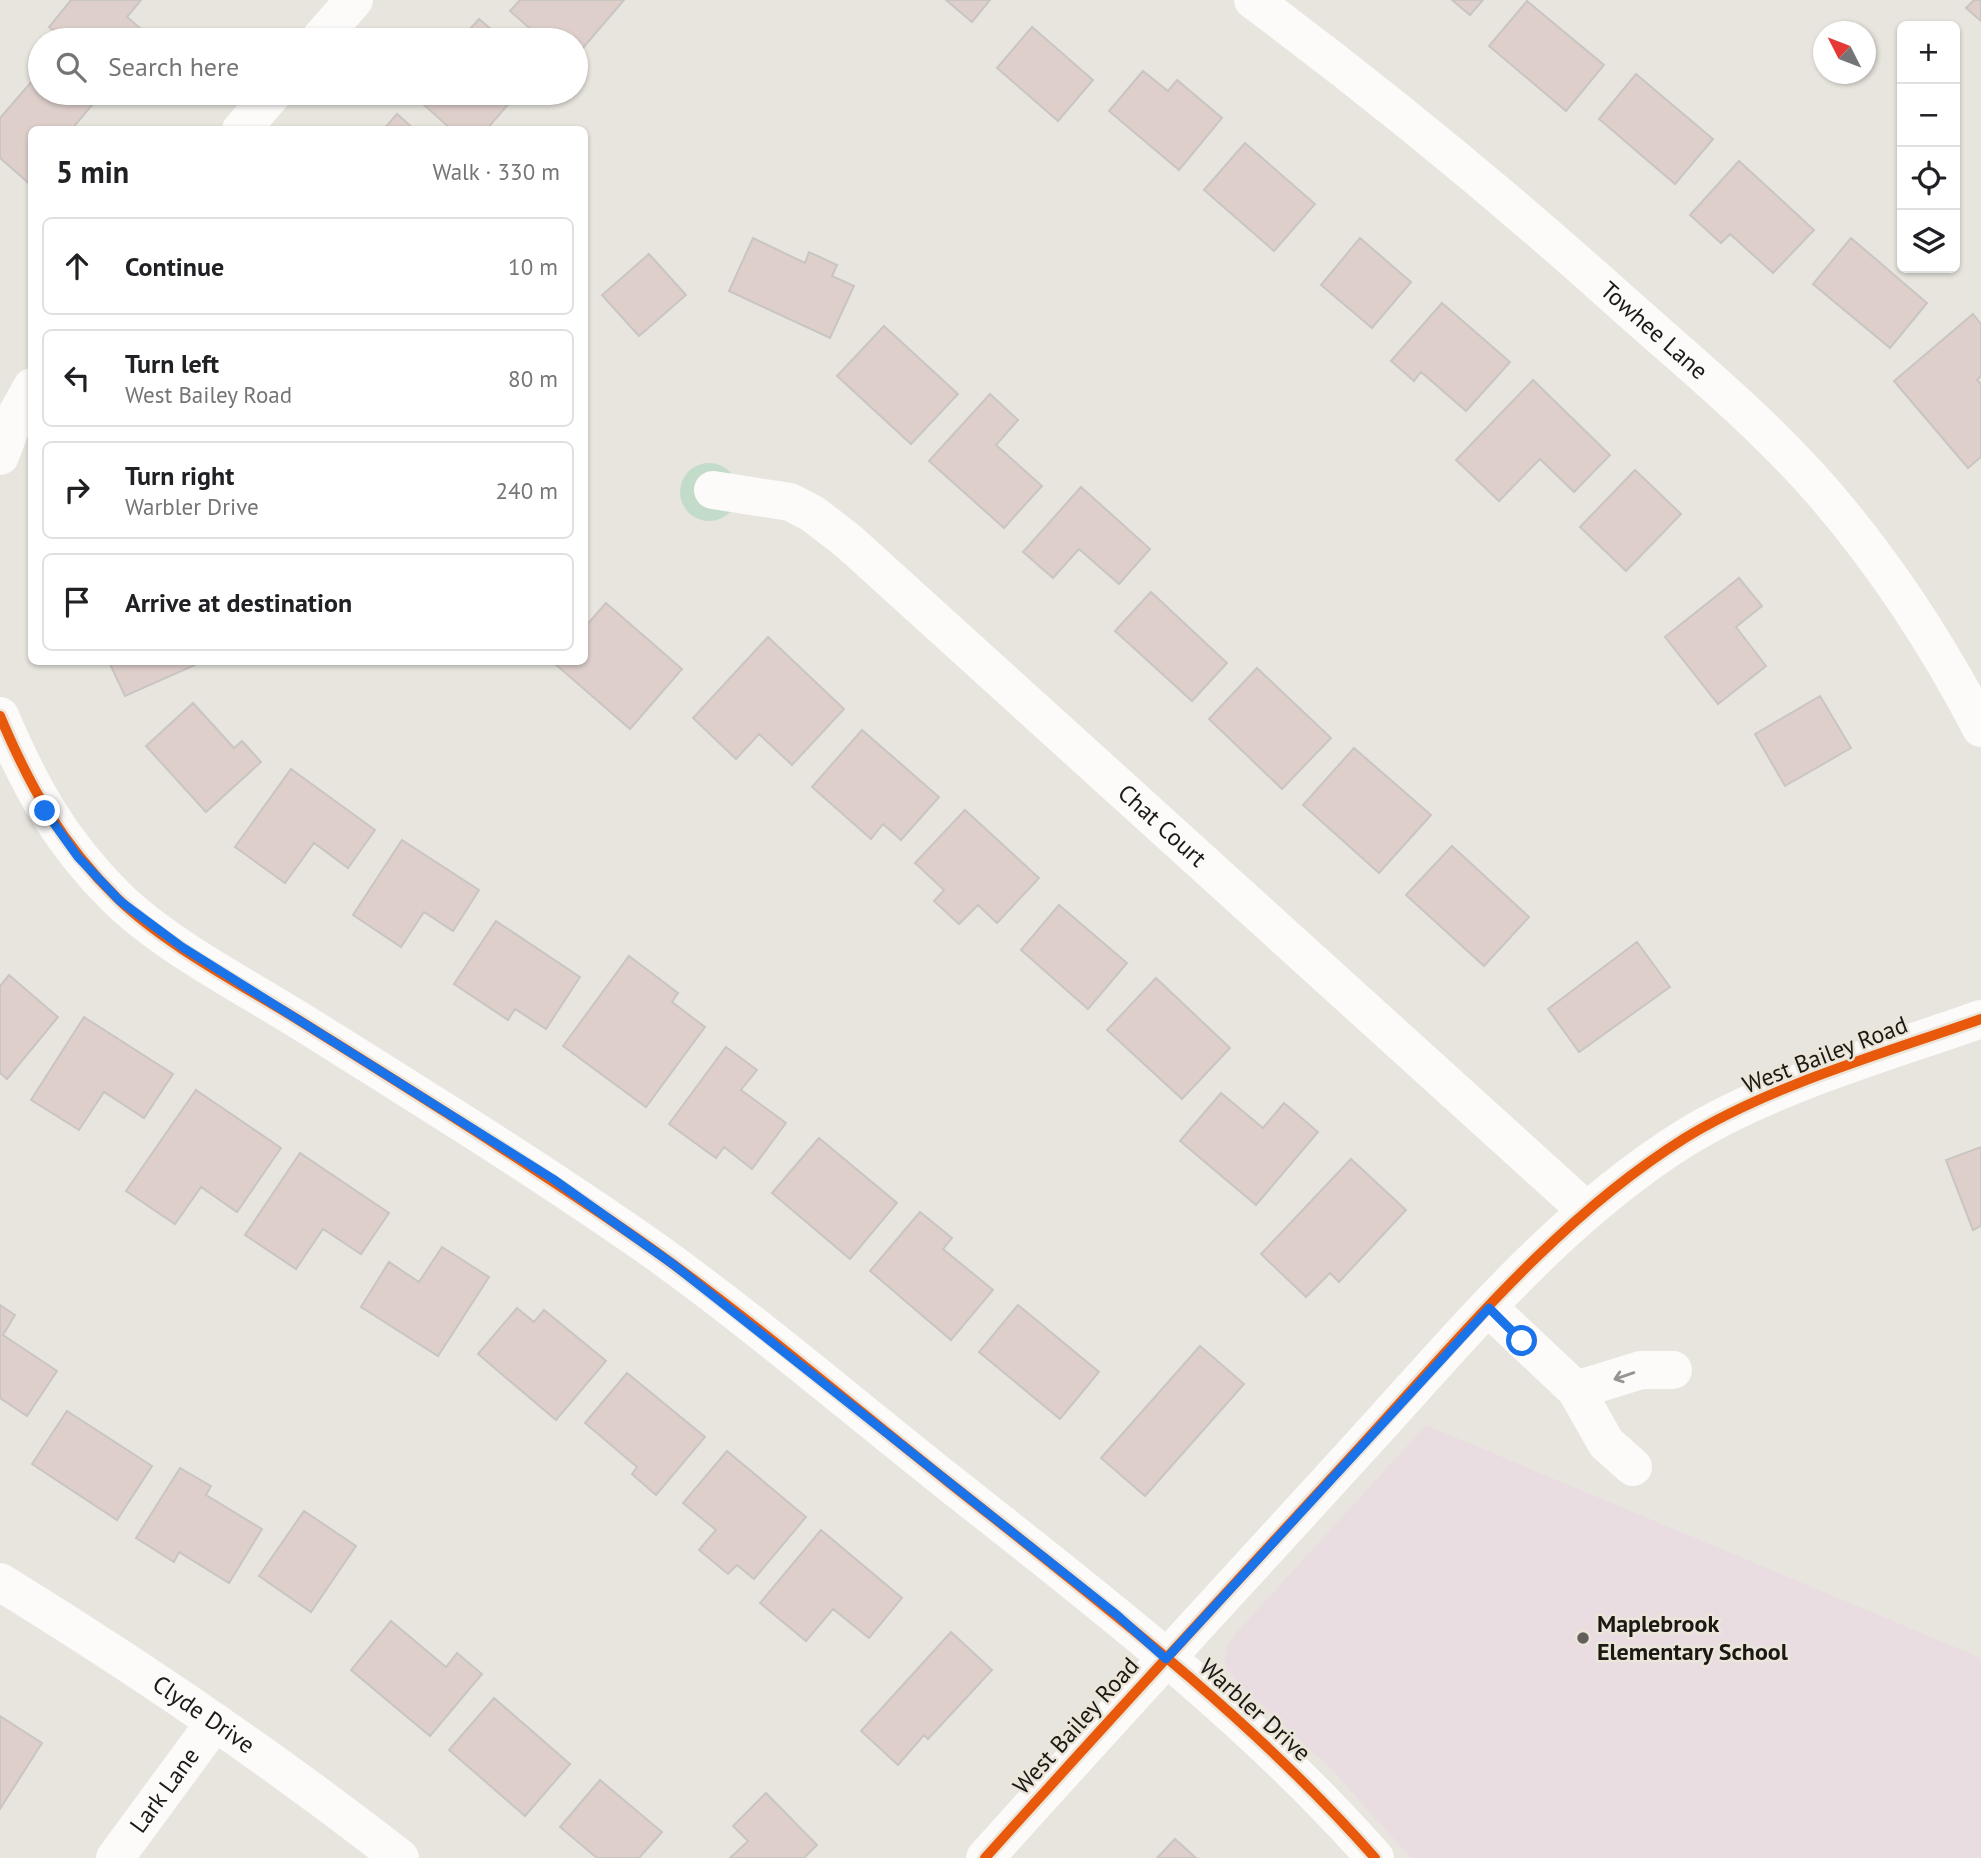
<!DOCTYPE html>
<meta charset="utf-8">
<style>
:root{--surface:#fff;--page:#f6f6f6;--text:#202124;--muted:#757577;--line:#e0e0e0}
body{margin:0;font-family:"PT Sans",sans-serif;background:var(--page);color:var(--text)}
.controls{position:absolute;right:21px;top:21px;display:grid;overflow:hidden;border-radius:10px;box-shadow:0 2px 5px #0004}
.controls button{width:63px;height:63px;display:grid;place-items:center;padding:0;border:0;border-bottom:2px solid var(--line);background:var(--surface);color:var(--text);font:35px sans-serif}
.compass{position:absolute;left:1813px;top:21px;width:63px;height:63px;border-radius:50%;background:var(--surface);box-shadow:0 2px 5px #0004;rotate:312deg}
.stop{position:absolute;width:21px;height:21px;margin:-16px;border:5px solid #1a73e8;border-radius:50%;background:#fff}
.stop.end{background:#1a73e8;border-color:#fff;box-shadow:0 2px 7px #0008}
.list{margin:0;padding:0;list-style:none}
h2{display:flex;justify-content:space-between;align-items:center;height:91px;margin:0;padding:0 28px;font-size:30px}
h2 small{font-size:23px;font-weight:400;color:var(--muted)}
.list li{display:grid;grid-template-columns:46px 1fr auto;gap:21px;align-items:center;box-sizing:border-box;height:98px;margin:0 14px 14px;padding:0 14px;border:2px solid var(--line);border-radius:10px}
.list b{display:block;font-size:26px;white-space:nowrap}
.list p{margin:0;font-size:23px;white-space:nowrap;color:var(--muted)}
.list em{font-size:23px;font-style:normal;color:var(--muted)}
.icon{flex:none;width:38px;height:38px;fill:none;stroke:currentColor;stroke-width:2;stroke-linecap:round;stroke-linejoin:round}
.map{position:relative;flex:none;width:1981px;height:1858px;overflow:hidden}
.search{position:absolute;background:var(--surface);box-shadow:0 2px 5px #0004;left:28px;top:28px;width:560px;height:77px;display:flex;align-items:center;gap:18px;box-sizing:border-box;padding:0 24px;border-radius:38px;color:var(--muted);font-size:26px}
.panel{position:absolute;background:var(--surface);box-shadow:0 2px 5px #0004;left:28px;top:126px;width:560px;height:539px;border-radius:10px}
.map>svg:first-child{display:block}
.education{fill:#e9dde2}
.green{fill:#c3dbc9}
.building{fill:#decfcb;stroke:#c9c5c2;stroke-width:2}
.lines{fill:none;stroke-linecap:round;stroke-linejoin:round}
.minor{stroke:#fcfbfa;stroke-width:38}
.cycleway-casing{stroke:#ece6da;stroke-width:15}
.cycleway{stroke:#e8590c;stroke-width:10}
.oneway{stroke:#979593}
.route{stroke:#1a73e8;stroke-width:9}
.poi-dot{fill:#63605b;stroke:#ece6da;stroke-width:2.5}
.labels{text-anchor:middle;stroke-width:5;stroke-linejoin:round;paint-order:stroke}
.street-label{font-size:24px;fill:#1c1915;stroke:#ece6da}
.poi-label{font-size:24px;font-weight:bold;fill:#1c1915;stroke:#ece6da;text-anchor:start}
</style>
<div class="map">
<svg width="1981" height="1858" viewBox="0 0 1981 1858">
<rect width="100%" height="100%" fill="#e8e5de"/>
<path class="education" d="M1426 1425 1981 1658V1858H1411L1332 1770 1240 1685 1228 1671 1224 1659 1228 1645 1237 1632Z"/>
<path class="green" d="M680 492a29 29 0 1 1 58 0a29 29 0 1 1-58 0Z"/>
<path class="building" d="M71 0H141L127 17 154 40H65L49 27Z
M520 0H624L576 56V40H543L510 11Z
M946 0H990L972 22Z
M1452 0H1483L1470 15Z
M1974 0H1981V21L1966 8Z
M1527 1 1604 65 1566 111 1489 46Z
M479 19 504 40H460Z
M1032 27 1093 80 1058 121 997 68Z
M1143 71 1168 91 1177 80 1222 118 1179 170 1109 111Z
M40 72V93H79L93 104 71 130H32V186L0 158V118Z
M1636 74 1713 139 1675 184 1599 119Z
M415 93H518L486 130H452L413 95Z
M397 114 415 130H383Z
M1245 143 1315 204 1274 251 1204 190Z
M1739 161 1814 230 1773 273 1730 234 1721 243 1690 215Z
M753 238 805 263 809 252 837 265 832 276 854 286 830 338 729 291Z
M1360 238 1411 282 1372 328 1321 285Z
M1851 238 1927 303 1890 348 1813 284Z
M649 254 686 295 639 336 602 295Z
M1442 303 1510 362 1466 411 1421 372 1414 381 1391 361Z
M1973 314 1981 324V376L1977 380 1981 384V457L1968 468 1894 381Z
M884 326 958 394 911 444 837 376Z
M1533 380 1610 455 1574 492 1540 459 1499 501 1456 460Z
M990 394 1018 420 996 445 1042 486 1004 528 929 461Z
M1635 470 1681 514 1626 571 1580 527Z
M1081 487 1150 549 1119 584 1079 549 1053 578 1023 552Z
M1739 578 1762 606 1736 627 1766 666 1718 704 1665 637Z
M1151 592 1227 663 1192 701 1115 631Z
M606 603 682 669 630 729 554 663 584 662V628Z
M768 637 844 709 792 765 759 734 736 759 693 718Z
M109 662H194L195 665 125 696Z
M1257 668 1331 738 1282 789 1209 719Z
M1820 696 1851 748 1785 786 1755 734Z
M193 703 234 748 242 741 261 762 206 812 146 746Z
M862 730 939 797 901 840 883 824 871 839 812 787Z
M1354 748 1431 815 1379 873 1303 805Z
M291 769 375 830 348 868 314 843 285 883 235 847Z
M965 810 1039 878 997 923 978 905 959 924 934 901 944 890 915 863Z
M402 840 479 890 453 931 424 912 401 947 353 915Z
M1452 846 1529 917 1484 966 1406 895Z
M1059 905 1127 963 1088 1009 1021 950Z
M496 921 580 977 546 1029 515 1009 508 1020 454 984Z
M1637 942 1670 987 1579 1052 1548 1009Z
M629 956 678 993 672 1002 705 1027 646 1107 563 1046Z
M9 975 58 1017 7 1079 0 1073V986Z
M1156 978 1230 1048 1182 1099 1107 1030Z
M84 1017 173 1074 144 1118 104 1092 79 1130 31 1100Z
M726 1047 757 1070 741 1090 786 1123 752 1169 724 1147 716 1158 669 1124Z
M196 1090 281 1148 237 1212 201 1187 175 1224 126 1191Z
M1221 1093 1263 1128 1284 1103 1318 1132 1256 1205 1180 1141Z
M819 1138 897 1203 850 1259 772 1193Z
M1981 1147V1226L1973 1230 1946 1160Z
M300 1153 389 1213 361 1254 323 1229 296 1269 245 1235Z
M1351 1159 1406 1210 1339 1282 1330 1273 1306 1297 1261 1254Z
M920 1212 952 1238 943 1249 993 1290 951 1340 870 1271Z
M442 1247 489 1277 438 1356 361 1307 389 1262 419 1282Z
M0 1305 15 1315 3 1335 57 1371 27 1416 0 1398Z
M1018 1305 1099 1372 1060 1419 979 1352Z
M517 1308 534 1322 544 1310 606 1361 556 1420 478 1354Z
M1200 1346 1244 1384 1145 1496 1101 1458Z
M627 1373 705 1437 656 1495 632 1474 637 1467 585 1423Z
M67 1411 152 1466 117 1520 32 1464Z
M727 1451 806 1517 754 1579 737 1565 728 1574 699 1550 716 1530 683 1503Z
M180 1468 211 1486 206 1495 262 1529 229 1583 179 1552 174 1562 136 1538Z
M304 1511 356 1546 311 1612 259 1576Z
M821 1530 902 1598 869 1638 833 1609 806 1641 760 1603Z
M391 1621 446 1667 457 1653 482 1674 430 1736 351 1670Z
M951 1632 992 1670 928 1739 924 1735 898 1765 861 1731Z
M494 1698 570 1764 525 1816 449 1750Z
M0 1716 42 1743 0 1809Z
M600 1780 662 1832 639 1858H597L560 1827Z
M766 1793 817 1845 804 1858H730L748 1841 733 1826Z
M1175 1839 1196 1858H1157Z"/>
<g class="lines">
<g class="minor">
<path id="s1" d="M1253 0C1378 93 1502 195 1618 299 1687 361 1761 421 1822 491 1885 564 1937 643 1981 728"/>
<path d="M319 40 354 0"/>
<path d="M241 130 273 93"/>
<path d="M0 456 14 419 32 387"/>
<path id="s2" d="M713 490 790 502 813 514 848 541 1587 1211"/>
<path d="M0 716C30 787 61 843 117 898 166 946 246 987 305 1024 423 1098 541 1171 655 1251 755 1323 850 1404 947 1481 1096 1599 1249 1715 1375 1858"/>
<path d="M1489 1308 1576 1390 1606 1443 1633 1467"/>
<path d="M1576 1390 1641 1370H1673"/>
<path id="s3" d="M0 1582C138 1667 272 1758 400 1858"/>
<path id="s4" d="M115 1858 215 1722"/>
<path d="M985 1858C1108 1721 1233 1586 1358 1449 1459 1339 1557 1218 1685 1138 1771 1085 1885 1053 1981 1019"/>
</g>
<defs>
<path id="cycleway" d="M0 716C30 787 61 843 117 898 166 946 246 987 305 1024 423 1098 541 1171 655 1251 755 1323 850 1404 947 1481 1096 1599 1249 1715 1375 1858
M985 1858C1108 1721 1233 1586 1358 1449 1459 1339 1557 1218 1685 1138 1771 1085 1885 1053 1981 1019"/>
</defs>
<use href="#cycleway" class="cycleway-casing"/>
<use href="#cycleway" class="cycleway"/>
</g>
<defs><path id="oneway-shaft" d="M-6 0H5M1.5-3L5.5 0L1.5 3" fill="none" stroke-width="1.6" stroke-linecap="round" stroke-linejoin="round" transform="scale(1.75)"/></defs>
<use class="oneway" href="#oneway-shaft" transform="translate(1624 1376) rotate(161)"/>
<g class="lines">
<path class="route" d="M45 811 78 857 120 901 182 947 553 1179 674 1265 1117 1615 1166 1659 1489 1308 1522 1341"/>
</g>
<circle class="poi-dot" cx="1583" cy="1638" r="7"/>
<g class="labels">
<g class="street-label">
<text dy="8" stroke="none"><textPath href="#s1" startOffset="520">Towhee Lane</textPath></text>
<text dy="8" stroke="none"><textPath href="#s2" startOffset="572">Chat Court</textPath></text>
<text transform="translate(1825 1055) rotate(-21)" y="8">West Bailey Road</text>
<text transform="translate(1255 1710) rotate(42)" y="8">Warbler Drive</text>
<text dy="8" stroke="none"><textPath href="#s3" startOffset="243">Clyde Drive</textPath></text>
<text transform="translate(1076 1726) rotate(-48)" y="8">West Bailey Road</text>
<text dy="8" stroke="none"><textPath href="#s4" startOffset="84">Lark Lane</textPath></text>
</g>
<g class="poi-label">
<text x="1597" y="1632">Maplebrook<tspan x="1597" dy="28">Elementary School</tspan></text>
</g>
</g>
</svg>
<div class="controls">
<button>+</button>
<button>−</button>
<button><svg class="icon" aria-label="locate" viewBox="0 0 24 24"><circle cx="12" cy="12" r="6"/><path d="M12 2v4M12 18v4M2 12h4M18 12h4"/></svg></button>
<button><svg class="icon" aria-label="layers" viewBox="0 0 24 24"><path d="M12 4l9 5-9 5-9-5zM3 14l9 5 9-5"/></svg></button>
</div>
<svg class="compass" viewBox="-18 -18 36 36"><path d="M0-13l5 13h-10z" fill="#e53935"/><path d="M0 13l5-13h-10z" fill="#757577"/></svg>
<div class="stop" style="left:1522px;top:1341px"></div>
<div class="stop end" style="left:45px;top:811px"></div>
<div class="search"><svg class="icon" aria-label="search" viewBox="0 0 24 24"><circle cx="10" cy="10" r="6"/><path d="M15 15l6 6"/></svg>Search here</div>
<section class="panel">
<h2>5 min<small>Walk · 330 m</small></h2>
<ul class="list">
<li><svg class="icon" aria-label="ahead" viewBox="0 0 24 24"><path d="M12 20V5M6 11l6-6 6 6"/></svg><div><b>Continue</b></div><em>10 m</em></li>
<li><svg class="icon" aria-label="left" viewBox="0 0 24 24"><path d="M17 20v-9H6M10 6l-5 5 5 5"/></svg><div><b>Turn left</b><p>West Bailey Road</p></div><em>80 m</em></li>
<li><svg class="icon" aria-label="right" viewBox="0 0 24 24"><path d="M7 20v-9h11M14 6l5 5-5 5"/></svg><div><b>Turn right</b><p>Warbler Drive</p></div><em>240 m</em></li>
<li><svg class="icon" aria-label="arrive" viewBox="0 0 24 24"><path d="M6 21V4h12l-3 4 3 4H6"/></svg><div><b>Arrive at destination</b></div></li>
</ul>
</section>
</div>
